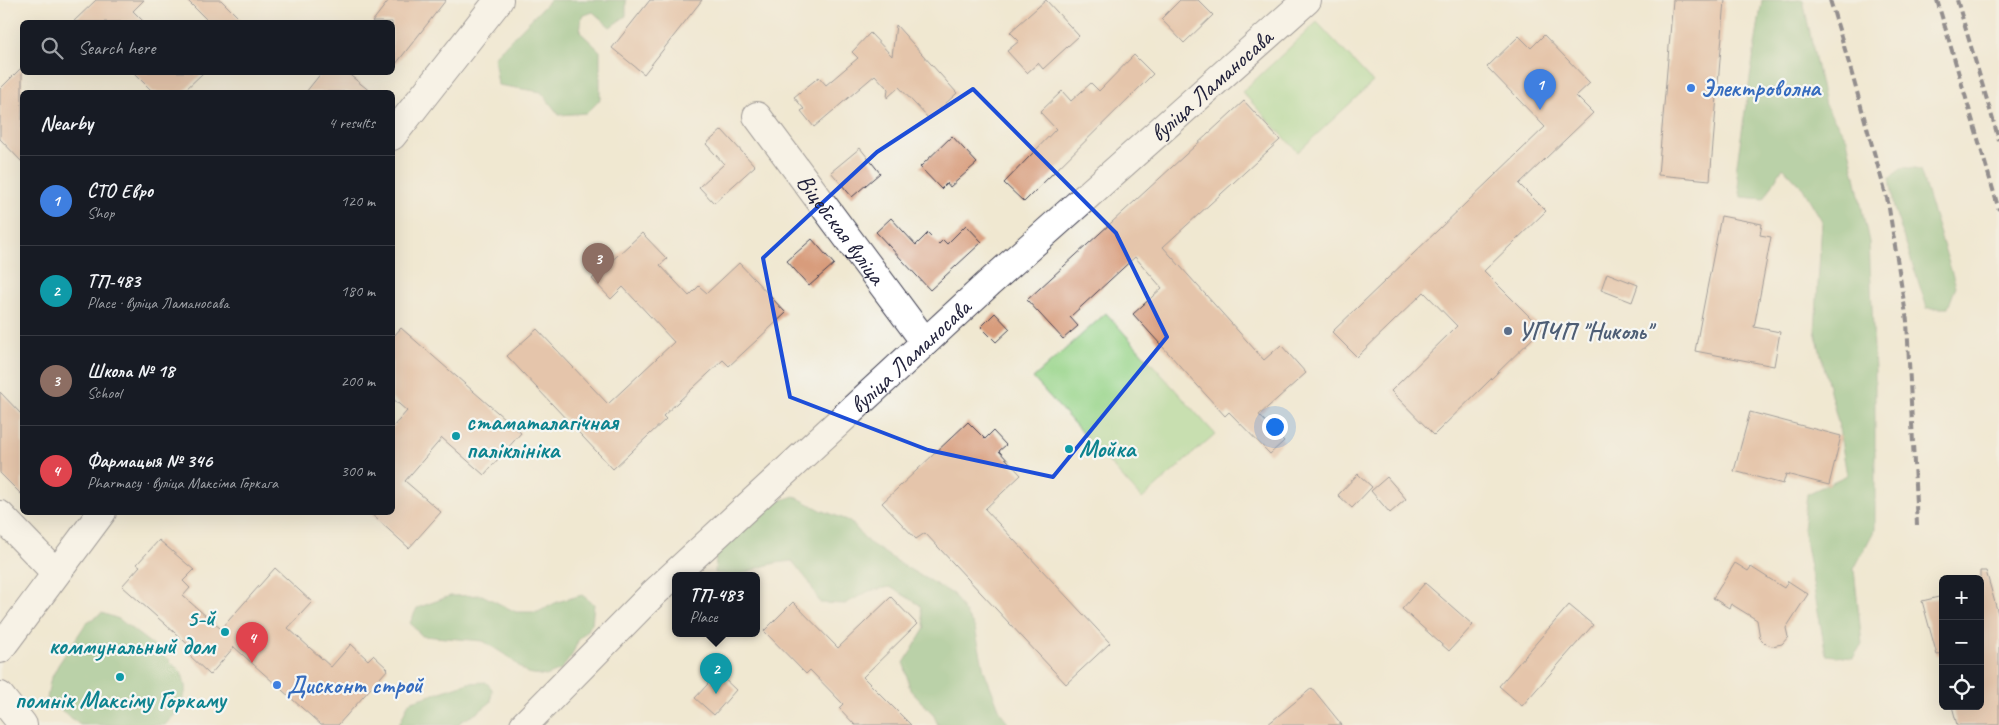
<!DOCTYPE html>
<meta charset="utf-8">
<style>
:root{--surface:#171b24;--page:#242831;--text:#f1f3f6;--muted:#9ea1a6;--line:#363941;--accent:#2563eb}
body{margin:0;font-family:Caveat,sans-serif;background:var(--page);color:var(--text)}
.controls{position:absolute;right:15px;bottom:15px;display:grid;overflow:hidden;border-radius:8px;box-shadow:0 5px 20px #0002}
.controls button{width:45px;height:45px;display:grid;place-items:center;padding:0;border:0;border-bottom:1px solid var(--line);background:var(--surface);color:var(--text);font:25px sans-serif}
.you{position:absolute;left:1274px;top:426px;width:18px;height:18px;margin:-12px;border:4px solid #fff;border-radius:50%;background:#1a73e8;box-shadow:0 0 0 8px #1a73e833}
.badge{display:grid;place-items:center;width:32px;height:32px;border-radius:50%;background:var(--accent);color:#fff;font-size:16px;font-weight:700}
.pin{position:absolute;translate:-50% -41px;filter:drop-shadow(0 1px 2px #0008)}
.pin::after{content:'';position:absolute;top:26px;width:18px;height:15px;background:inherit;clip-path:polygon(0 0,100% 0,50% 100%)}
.popup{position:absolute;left:672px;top:572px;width:88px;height:65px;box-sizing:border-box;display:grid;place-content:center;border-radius:8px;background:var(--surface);filter:drop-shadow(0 1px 4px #0005);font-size:16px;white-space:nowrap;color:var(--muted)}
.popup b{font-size:19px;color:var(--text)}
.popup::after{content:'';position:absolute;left:50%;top:100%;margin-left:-10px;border:10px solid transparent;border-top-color:var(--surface)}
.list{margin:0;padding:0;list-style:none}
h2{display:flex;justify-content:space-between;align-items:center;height:65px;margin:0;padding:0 20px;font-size:21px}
h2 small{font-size:16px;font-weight:400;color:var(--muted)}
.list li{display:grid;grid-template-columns:32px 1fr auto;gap:15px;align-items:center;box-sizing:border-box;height:90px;padding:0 20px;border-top:1px solid var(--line)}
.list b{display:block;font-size:19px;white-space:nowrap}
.list p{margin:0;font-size:16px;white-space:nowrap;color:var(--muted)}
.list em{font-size:16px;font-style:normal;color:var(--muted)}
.icon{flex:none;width:28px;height:28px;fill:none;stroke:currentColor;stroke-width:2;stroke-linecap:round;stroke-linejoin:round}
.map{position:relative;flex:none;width:1999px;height:725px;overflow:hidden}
.search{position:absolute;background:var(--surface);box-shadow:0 5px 20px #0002;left:20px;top:20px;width:375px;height:55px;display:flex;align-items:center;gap:12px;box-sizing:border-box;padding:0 18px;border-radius:8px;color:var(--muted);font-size:19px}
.panel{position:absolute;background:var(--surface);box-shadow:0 5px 20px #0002;left:20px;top:90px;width:375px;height:425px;border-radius:8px}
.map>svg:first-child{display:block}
.green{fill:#97d488;stroke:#5c7b62}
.forest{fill:#79b674;stroke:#4e6c58}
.building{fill:#d89c7c}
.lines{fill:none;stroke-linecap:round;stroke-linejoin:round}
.minor-casing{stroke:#414052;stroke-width:30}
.secondary-casing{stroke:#414052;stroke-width:30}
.minor{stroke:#fff;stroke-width:28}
.secondary{stroke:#fff;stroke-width:28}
.rail{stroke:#22223b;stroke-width:4;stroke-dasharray:8 4;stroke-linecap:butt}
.marked{fill:none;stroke:#1d4ed8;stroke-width:4;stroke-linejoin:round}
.shop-dot{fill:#3f7fe0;stroke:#f6f6f2;stroke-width:2}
.service-dot{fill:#5c6f8a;stroke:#f6f6f2;stroke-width:2}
.culture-dot{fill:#0f9aa8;stroke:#f6f6f2;stroke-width:2}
.labels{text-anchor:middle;stroke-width:4.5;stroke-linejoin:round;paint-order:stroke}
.street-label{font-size:24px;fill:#22223b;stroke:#f6f6f2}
.shop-label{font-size:24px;font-weight:bold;fill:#366cbe;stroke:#f6f6f2;text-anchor:start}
.service-label{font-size:24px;font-weight:bold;fill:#4e5e75;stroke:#f6f6f2;text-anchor:start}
.culture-label{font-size:24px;font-weight:bold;fill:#0d838f;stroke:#f6f6f2;text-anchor:start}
</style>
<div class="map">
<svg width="1999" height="725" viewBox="0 0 1999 725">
<rect width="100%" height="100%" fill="#f6f6f2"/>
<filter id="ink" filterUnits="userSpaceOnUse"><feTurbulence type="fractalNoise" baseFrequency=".02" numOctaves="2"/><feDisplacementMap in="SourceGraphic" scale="10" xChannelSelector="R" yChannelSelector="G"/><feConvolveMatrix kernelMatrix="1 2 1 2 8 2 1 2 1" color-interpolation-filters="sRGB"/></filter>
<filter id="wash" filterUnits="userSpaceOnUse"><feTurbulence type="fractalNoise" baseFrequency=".0096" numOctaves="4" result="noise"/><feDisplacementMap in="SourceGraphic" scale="20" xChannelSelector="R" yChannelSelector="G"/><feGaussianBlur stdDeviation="1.12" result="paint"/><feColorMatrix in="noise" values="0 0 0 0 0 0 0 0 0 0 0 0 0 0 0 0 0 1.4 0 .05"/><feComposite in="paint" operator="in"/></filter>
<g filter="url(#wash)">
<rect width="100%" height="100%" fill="#f0e8d1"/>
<path class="green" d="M1317 22 1373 82 1298 152 1242 92Z
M1106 313 1215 434 1142 499 1033 378Z"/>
<path class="forest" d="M550 0H626V16L610 27 593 12 582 16 580 32 600 51V100L587 113 559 115 541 92 498 85 494 57Z
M1762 0H1803L1825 105 1847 139 1869 242 1875 371V529L1854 569 1862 644 1853 658 1826 655 1803 529 1807 494 1847 475 1838 423 1815 331 1822 221 1802 187 1783 167 1764 199 1741 197 1736 170Z
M1904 167 1920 170 1956 286 1948 308H1927L1894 208 1890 177Z
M794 496 821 510 850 521 868 542 904 566 953 594 975 628 984 670 1000 711 1009 725H938L933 714 910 690 904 663 925 628 920 605 890 587 869 591 845 604 820 603 809 582 792 561C783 562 773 563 764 566 743 573 738 579 715 573L716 551 770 504Z
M482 595 516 612H538L557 602 582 595 594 604 592 624 578 641 572 655 561 670 546 676 527 673 507 656 483 641 422 636 410 623 417 608 450 596Z
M102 613 119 619 159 650 182 673 186 690 180 709 165 725H80L47 699 50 681 58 665 87 622Z
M486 682 492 689 491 702 477 713 460 722 459 725H399L409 702 468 683Z"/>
<g id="blocks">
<path class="building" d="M96 0H144L133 11 144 22H73Z
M187 0H221L243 22H209Z
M389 0H446L392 69V22H372Z
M650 0H702L644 74 612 48Z
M1046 0 1079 36 1043 69 1038 63 1027 73 1007 51 1019 41 1010 32Z
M1180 0H1198L1213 15 1184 43 1161 19Z
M1673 0H1725L1710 180 1658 175Z
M896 25 957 93 929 119 899 87 887 98 888 89 875 75 814 127 801 111 804 109 794 97 819 77 826 85 858 58 852 52 870 33 892 56Z
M1544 35 1590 83 1576 96 1593 113 1519 184 1546 211 1484 271 1542 329 1434 435 1391 391 1457 326 1424 292 1357 357 1332 332 1545 127 1487 67 1519 36 1531 48Z
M1134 55 1153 74 1024 202 1004 183 1056 129 1040 112 1062 91 1071 101 1091 83 1099 91Z
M22 67V162L0 139V89Z
M133 72H204L183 92H153Z
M322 72H346L371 92H306Z
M1244 101 1280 140 1163 247 1264 360 1281 345 1306 373 1259 415 1284 441 1270 454 1229 412 1225 416 1133 314 1162 288 1135 257 1070 317 1078 326 1063 339 1027 300Z
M722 130 755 166 714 203 699 187 724 164 706 144Z
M952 136 977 163 950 187 947 183 941 189 920 167Z
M860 148 880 173 852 197 831 172Z
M1721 216 1762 224 1760 235 1771 237 1754 327 1780 332 1774 366 1695 351Z
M891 218 916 245 928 233 939 244 943 240 947 244 966 225 982 242 930 290 876 232Z
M642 233 667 259 660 265 689 296 699 286 707 293 739 263 786 313 729 366 723 360 663 416 666 419 613 469 507 356 537 329 608 404 674 342 623 287 611 299 592 279Z
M812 239 834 264 809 286 787 261Z
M1607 273 1638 285 1632 302 1601 290Z
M995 313 1010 329 996 342 981 327Z
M401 328 521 433 484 475 442 438 405 481 441 512 409 548 369 512H392V428L407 411 392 398V338Z
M0 392 22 415V495L0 473Z
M1750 412 1841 436 1829 485 1786 474 1783 484 1734 471Z
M968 422 985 439 993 431 1006 445 999 451 1021 475 985 509 1110 643 1066 684 925 533 916 539 882 503Z
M1358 474 1372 487 1352 508 1338 495Z
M1387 477 1406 499 1390 513 1371 491Z
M159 540 194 570 183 581 190 588 183 596 221 629 275 568 312 602 288 628 331 667 351 644 368 660 373 655 388 669 338 725H321L234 647 210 675 187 653 192 648 122 586 140 566 137 564Z
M1735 563 1748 571 1751 567 1784 588 1788 581 1808 594 1786 628 1788 637 1782 644 1772 646 1766 644 1760 638 1757 620 1731 604 1729 608 1713 598Z
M1980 571H1986L1999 617V725H1957L1952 706H1980Z
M1425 583 1473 625 1449 651 1402 609Z
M1943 596V654L1937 655 1922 601Z
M891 597 917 624 863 677 911 725H855L839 708 843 704 810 670 806 674 764 631 793 602 838 648Z
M1569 605 1593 625 1522 706 1499 686Z
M718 673 736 690 714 715 695 698Z
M1312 688 1342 725H1267Z"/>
</g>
</g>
<g filter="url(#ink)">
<use href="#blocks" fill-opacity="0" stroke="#414052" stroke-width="1"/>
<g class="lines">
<defs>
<g id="minor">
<path id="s1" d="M757 116 925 342"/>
<path d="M392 136 499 0"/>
<path d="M0 515 56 573"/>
<path d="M0 649 102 512"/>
<path id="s2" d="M524 725 653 594 987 285 1307 0"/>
</g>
<path id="secondary" d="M0 696 23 725"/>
</defs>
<use href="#minor" class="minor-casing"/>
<use href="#secondary" class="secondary-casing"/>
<use href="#minor" class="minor"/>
<use href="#secondary" class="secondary"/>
<path class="rail" d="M1830 0 1846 53 1888 202 1907 321 1917 525
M1937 0 1999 210
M1957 0 1999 140"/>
</g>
</g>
<path d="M0 0H1999V725H0ZM973 89 1116 233 1167 337 1053 477 928 450 790 397 763 258 877 152Z" fill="#f0e8d1" fill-opacity=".55" fill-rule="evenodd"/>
<path class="marked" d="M973 89 1116 233 1167 337 1053 477 928 450 790 397 763 258 877 152Z"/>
<g class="shop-dot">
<circle cx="1691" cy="88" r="5"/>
<circle cx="277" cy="685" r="5"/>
</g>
<circle class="service-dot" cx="1508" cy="331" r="5"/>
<g class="culture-dot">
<circle cx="456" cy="436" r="5"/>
<circle cx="1069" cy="449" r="5"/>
<circle cx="225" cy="632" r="5"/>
<circle cx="120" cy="677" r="5"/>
</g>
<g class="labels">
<g class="street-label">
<text dy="8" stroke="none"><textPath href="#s2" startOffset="939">вуліца Ламаносава</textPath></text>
<text dy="8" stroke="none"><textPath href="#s1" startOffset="141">Віцебская вуліца</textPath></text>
<text dy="8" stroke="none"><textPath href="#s2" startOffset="534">вуліца Ламаносава</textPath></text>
</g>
<g class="shop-label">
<text x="1701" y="96">Электроволна</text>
<text x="287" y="693">Дисконт строй</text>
</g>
<g class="service-label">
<text x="1518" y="339">УПЧП "Николь"</text>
</g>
<g class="culture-label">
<text x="466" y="430">стаматалагічная<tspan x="466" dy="28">паліклініка</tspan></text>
<text x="1079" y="457">Мойка</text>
<text x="215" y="626" text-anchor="end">5-й<tspan x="215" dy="28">коммунальный дом</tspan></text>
<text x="120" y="708" text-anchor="middle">помнік Максіму Горкаму</text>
</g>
</g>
</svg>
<div class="controls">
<button>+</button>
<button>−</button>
<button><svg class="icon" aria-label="locate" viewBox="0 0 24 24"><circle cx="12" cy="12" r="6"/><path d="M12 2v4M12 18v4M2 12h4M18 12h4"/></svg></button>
</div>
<div class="you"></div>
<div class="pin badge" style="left:1540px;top:110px;background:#3f7fe0">1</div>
<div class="pin badge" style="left:716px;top:694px;background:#0f9aa8">2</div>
<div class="popup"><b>ТП-483</b>Place</div>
<div class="pin badge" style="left:598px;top:284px;background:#8d6e63">3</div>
<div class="pin badge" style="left:252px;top:663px;background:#e0444e">4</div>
<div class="search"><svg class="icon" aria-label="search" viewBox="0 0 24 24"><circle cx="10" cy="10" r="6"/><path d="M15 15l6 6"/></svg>Search here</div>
<section class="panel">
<h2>Nearby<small>4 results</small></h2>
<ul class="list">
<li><span class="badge" style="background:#3f7fe0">1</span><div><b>СТО Евро</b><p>Shop</p></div><em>120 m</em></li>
<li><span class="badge" style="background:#0f9aa8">2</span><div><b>ТП-483</b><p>Place · вуліца Ламаносава</p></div><em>180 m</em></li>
<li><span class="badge" style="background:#8d6e63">3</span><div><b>Школа № 18</b><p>School</p></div><em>200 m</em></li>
<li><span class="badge" style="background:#e0444e">4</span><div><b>Фармацыя № 346</b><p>Pharmacy · вуліца Максіма Горкага</p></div><em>300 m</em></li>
</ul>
</section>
</div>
